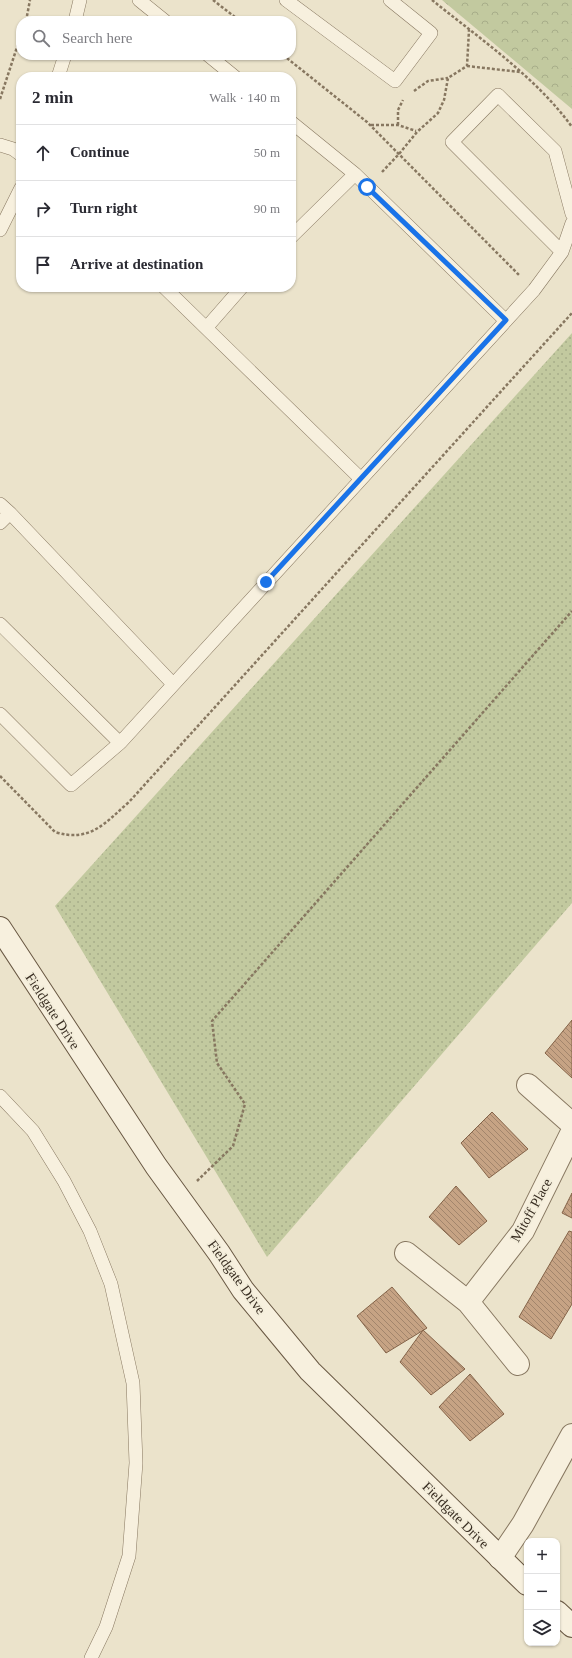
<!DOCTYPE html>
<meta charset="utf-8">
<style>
:root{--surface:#fff;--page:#f2f2f3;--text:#2b2b33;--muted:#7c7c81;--line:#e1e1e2}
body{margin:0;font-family:Georgia,serif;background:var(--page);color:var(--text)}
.controls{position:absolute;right:12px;bottom:12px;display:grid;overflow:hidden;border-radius:8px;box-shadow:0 1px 3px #0004}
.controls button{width:36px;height:36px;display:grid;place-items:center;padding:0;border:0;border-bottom:1px solid var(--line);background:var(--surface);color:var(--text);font:20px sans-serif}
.stop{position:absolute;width:12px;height:12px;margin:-9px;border:3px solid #1a73e8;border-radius:50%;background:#fff}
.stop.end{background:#1a73e8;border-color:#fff;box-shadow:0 1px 4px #0008}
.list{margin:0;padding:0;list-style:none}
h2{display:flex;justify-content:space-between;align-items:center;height:52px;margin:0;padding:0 16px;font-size:17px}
h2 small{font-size:13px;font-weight:400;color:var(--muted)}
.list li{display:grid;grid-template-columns:26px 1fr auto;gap:12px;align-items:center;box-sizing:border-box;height:56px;padding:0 16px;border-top:1px solid var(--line)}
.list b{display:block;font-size:15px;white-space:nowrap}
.list em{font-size:13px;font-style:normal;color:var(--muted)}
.icon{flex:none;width:22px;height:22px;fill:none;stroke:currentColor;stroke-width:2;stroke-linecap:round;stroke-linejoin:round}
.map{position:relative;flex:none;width:572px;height:1658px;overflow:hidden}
.search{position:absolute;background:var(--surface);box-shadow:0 1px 3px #0004;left:16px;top:16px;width:280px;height:44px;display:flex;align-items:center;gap:10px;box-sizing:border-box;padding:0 14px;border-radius:16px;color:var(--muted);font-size:15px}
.panel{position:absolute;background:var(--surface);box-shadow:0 1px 3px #0004;left:16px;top:72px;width:280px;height:220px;border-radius:16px}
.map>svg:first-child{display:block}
.grass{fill:url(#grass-dots)}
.forest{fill:url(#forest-crowns)}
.building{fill:url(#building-back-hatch);stroke:#846348}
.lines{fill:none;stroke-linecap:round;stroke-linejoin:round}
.lane-casing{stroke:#877760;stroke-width:14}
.street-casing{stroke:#877760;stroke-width:24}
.secondary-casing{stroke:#695843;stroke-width:24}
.path{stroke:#877760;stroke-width:2.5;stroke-dasharray:3 2;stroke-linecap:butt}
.lane{stroke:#f7f0de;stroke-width:13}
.street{stroke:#f7f0de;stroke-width:22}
.secondary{stroke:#f7f0de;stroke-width:22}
.route{stroke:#1a73e8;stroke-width:5}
.labels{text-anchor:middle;stroke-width:3.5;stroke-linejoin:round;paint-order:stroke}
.street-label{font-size:14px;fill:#392e22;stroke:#f3edda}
</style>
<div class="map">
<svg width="572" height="1658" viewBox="0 0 572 1658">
<defs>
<pattern id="grass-dots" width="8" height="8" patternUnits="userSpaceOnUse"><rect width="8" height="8" fill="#c2c99f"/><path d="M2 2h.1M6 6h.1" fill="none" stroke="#a7ad89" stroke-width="1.8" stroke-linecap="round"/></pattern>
<pattern id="forest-crowns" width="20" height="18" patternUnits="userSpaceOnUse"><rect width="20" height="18" fill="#c2c99f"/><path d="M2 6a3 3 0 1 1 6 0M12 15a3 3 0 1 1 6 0" fill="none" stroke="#a7ad89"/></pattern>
<pattern id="building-back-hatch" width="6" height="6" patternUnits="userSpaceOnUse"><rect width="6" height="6" fill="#c6a384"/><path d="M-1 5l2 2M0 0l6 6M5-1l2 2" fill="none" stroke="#a2856c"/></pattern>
</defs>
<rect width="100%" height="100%" fill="#ebe3cb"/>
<path class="grass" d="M572 333V903L267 1257 55 906Z"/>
<path class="forest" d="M442 0H572V109Z"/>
<path class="building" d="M572 1020V1078L545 1053Z
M492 1112 528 1149 489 1178 461 1143Z
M456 1186 487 1221 459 1245 429 1217Z
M572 1193V1218L562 1213Z
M569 1231 572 1232V1304L551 1339 519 1317Z
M392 1287 427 1328 386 1353 357 1316Z
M423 1330 465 1369 431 1395 400 1362Z
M470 1374 504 1414 470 1441 439 1407Z"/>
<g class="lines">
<defs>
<path id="lane" d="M139 0 165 21
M286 0 395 81 431 33 390 0
M75 21 80 0
M208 55 235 77
M58 77 65 55
M291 122 355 174 505 320
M0 145 13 149 21 155
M0 230 21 188
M291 237 355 174
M562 252 452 142 498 95 555 151 572 214
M164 287 361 479
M207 327 242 287
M0 504 10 513 0 523
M10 513 173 684
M0 624 120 743 534 290 562 252 572 223
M0 714 71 785 120 743
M0 1096 33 1131 64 1181 90 1231 111 1284 133 1383 136 1463 129 1556 106 1627 91 1658"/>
<path id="street" d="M528 1085 572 1124
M406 1253 468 1302 518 1364
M468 1302 523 1231 572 1132
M500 1558 523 1524 572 1435"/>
<path id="secondary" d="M0 928 156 1166 219 1253 243 1290 310 1371 527 1584
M557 1612 572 1626"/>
</defs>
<use href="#lane" class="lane-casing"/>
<use href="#street" class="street-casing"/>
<use href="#secondary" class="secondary-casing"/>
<path class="path" d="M213 0 240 21
M432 0C479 38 537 78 572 127
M26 21 30 0
M283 55 367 122 519 275
M467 66 520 72
M414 91 428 81 448 78
M0 99 21 35
M371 125H398L416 131
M398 125V110L403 100
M382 172 399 154 417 132 438 113 444 100 448 78 467 66 469 30
M0 776 55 832C90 843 105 823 129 802L572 313
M197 1181 233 1146 245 1104 217 1063 212 1021 572 611"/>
<use href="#lane" class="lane"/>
<use href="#street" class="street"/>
<use href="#secondary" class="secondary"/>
</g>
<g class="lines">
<path class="route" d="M266 582 506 320 367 187"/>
</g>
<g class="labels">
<g class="street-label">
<text transform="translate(53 1011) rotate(57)" y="5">Fieldgate Drive</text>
<text transform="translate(531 1210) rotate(-61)" y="5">Mitoff Place</text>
<text transform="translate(237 1277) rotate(54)" y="5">Fieldgate Drive</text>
<text transform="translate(456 1515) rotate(45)" y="5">Fieldgate Drive</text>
</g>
</g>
</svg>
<div class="controls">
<button>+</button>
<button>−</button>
<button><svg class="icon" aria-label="layers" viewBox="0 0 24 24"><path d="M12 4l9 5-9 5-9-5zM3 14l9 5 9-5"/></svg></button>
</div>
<div class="stop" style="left:367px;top:187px"></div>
<div class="stop end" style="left:266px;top:582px"></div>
<div class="search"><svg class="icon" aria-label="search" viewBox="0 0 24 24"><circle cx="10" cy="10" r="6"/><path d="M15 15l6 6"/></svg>Search here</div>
<section class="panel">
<h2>2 min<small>Walk · 140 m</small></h2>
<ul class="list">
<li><svg class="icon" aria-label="ahead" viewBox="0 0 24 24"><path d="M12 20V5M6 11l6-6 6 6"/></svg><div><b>Continue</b></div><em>50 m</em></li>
<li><svg class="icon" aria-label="right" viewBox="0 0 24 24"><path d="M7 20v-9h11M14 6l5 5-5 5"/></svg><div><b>Turn right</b></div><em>90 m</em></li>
<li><svg class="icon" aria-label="arrive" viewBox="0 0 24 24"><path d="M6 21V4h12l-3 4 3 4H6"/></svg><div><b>Arrive at destination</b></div></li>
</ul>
</section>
</div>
